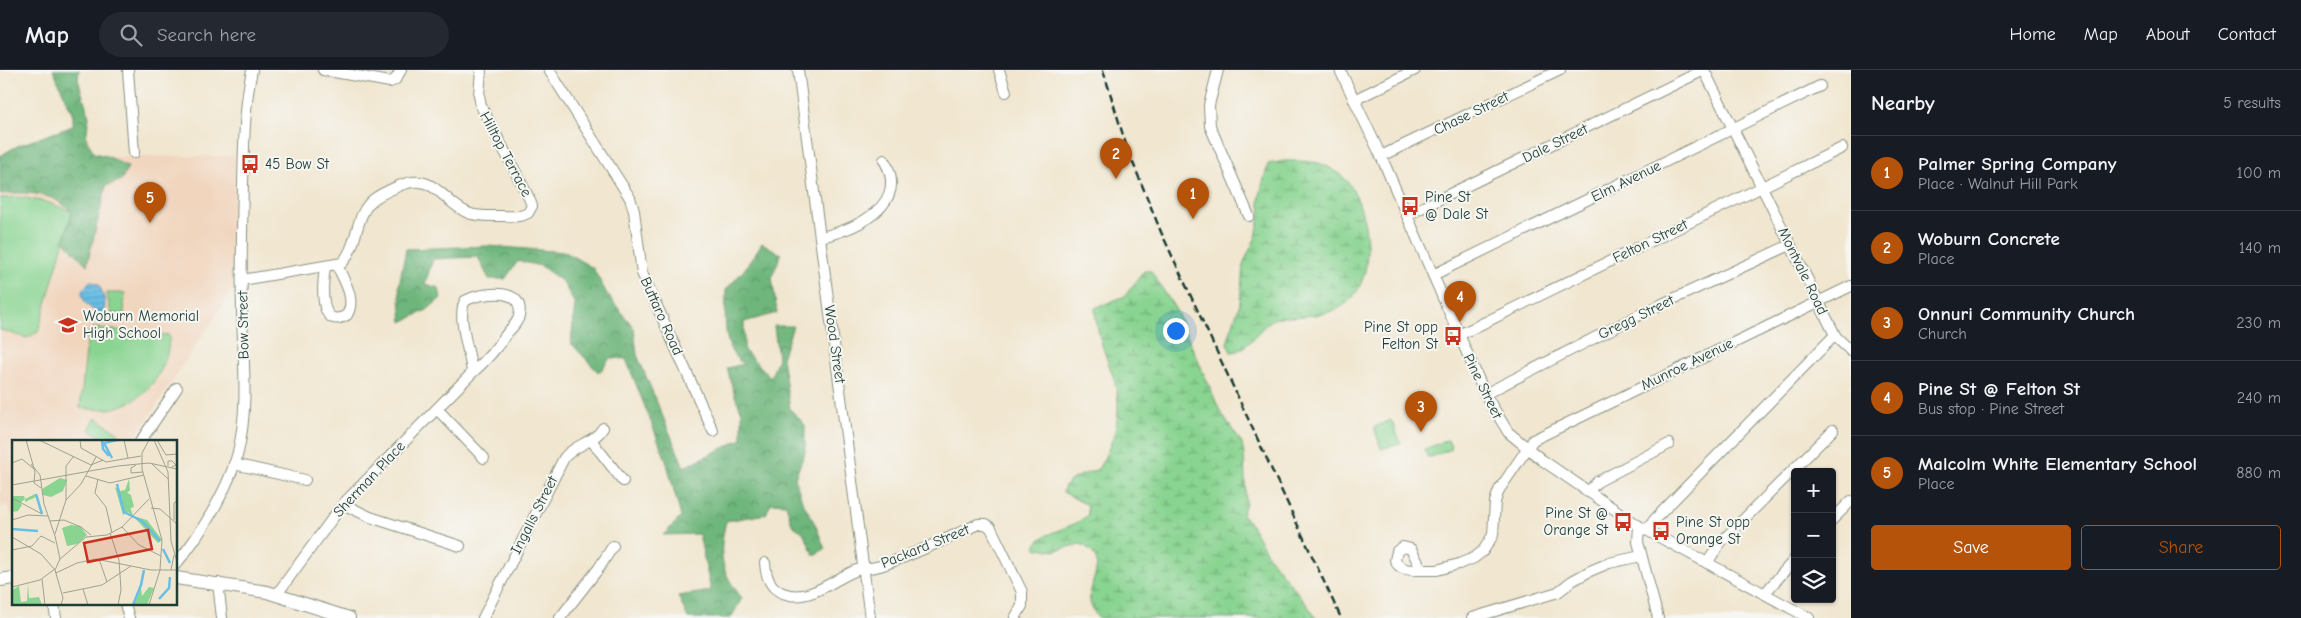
<!DOCTYPE html>
<meta charset="utf-8">
<style>
:root{--surface:#171b24;--page:#242831;--text:#f1f3f6;--muted:#9ea1a6;--line:#363941;--accent:#b45309}
body{margin:0;font-family:"Comic Neue",sans-serif;background:var(--page);color:var(--text)}
.controls{position:absolute;right:15px;bottom:15px;display:grid;overflow:hidden;border-radius:5px;box-shadow:0 1px 4px #0004}
.controls button{width:45px;height:45px;display:grid;place-items:center;padding:0;border:0;border-bottom:1px solid var(--line);background:var(--surface);color:var(--text);font:25px sans-serif}
.you{position:absolute;left:1175px;top:260px;width:18px;height:18px;margin:-12px;border:4px solid #fff;border-radius:50%;background:#1a73e8;box-shadow:0 0 0 8px #1a73e833}
.badge{display:grid;place-items:center;width:32px;height:32px;border-radius:50%;background:var(--accent);color:#fff;font-size:16px;font-weight:700}
.pin{position:absolute;translate:-50% -41px;filter:drop-shadow(0 1px 2px #0008)}
.pin::after{content:'';position:absolute;top:26px;width:18px;height:15px;background:inherit;clip-path:polygon(0 0,100% 0,50% 100%)}
.list{margin:0;padding:0;list-style:none}
h2{display:flex;justify-content:space-between;align-items:center;height:65px;margin:0;padding:0 20px;font-size:21px}
h2 small{font-size:16px;font-weight:400;color:var(--muted)}
.list li{display:grid;grid-template-columns:32px 1fr auto;gap:15px;align-items:center;box-sizing:border-box;height:75px;padding:0 20px;border-top:1px solid var(--line)}
.list b{display:block;font-size:19px;white-space:nowrap}
.list p{margin:0;font-size:16px;white-space:nowrap;color:var(--muted)}
.list em{font-size:16px;font-style:normal;color:var(--muted)}
.actions{display:flex;gap:10px;padding:15px 20px}
.actions a{flex:1;padding:11px 0;border:1px solid var(--accent);border-radius:5px;text-align:center;font-size:18px;color:var(--accent)}
.actions .main{background:var(--accent);color:#fff}
.icon{flex:none;width:28px;height:28px;fill:none;stroke:currentColor;stroke-width:2;stroke-linecap:round;stroke-linejoin:round}
.map{position:relative;flex:none;width:1851px;height:548px;overflow:hidden}
header{display:flex;align-items:center;gap:30px;box-sizing:border-box;height:70px;padding:0 25px;background:var(--surface);border-bottom:1px solid var(--line)}
header strong{font-size:24px}
nav{display:flex;gap:28px;margin-inline-start:auto;font-size:18px}
.search{width:350px;height:45px;background:var(--page);display:flex;align-items:center;gap:12px;box-sizing:border-box;padding:0 18px;border-radius:28px;color:var(--muted);font-size:19px}
main{display:flex}
aside{flex:1;background:var(--surface)}
.map>svg:first-child{display:block}
</style>
<header>
<strong>Map</strong>
<div class="search"><svg class="icon" aria-label="search" viewBox="0 0 24 24"><circle cx="10" cy="10" r="6"/><path d="M15 15l6 6"/></svg>Search here</div>
<nav><a>Home</a><a>Map</a><a>About</a><a>Contact</a></nav>
</header>
<main>
<div class="map">
<svg width="1851" height="548" viewBox="0 0 1851 548">
<defs>
<pattern id="forest-crowns" width="20" height="18" patternUnits="userSpaceOnUse" patternTransform="scale(1.25)"><rect width="20" height="18" fill="#6eb67b"/><path d="M2 6a3 3 0 1 1 6 0M12 15a3 3 0 1 1 6 0" fill="none" stroke="#5a9566"/></pattern>
<pattern id="wetland-marsh" width="20" height="14" patternUnits="userSpaceOnUse" patternTransform="scale(1.25)"><rect width="20" height="14" fill="#89d491"/><path d="M1 5h8M5 5V1M11 12h8M15 12V8" fill="none" stroke="#6fad77"/></pattern>
<pattern id="park-tufts" width="24" height="20" patternUnits="userSpaceOnUse" patternTransform="scale(1.25)"><rect width="24" height="20" fill="#89d491"/><path d="M3 7l-1-3M5 7V3M7 7l1-3M15 17l-1-3M17 17v-4M19 17l1-3" fill="none" stroke="#6fad77"/></pattern>
<pattern id="water-rules" width="6" height="5" patternUnits="userSpaceOnUse" patternTransform="scale(1.25)"><rect width="6" height="5" fill="#69bee6"/><path d="M0 2.5h6" fill="none" stroke="#569cbb"/></pattern>
</defs>
<rect width="100%" height="100%" fill="#f6f6f2"/>
<filter id="ink" filterUnits="userSpaceOnUse"><feTurbulence type="fractalNoise" baseFrequency=".02" numOctaves="2"/><feDisplacementMap in="SourceGraphic" scale="10" xChannelSelector="R" yChannelSelector="G"/><feConvolveMatrix kernelMatrix="1 2 1 2 8 2 1 2 1" color-interpolation-filters="sRGB"/></filter>
<filter id="wash" filterUnits="userSpaceOnUse"><feTurbulence type="fractalNoise" baseFrequency=".0096" numOctaves="4" result="noise"/><feDisplacementMap in="SourceGraphic" scale="20" xChannelSelector="R" yChannelSelector="G"/><feGaussianBlur stdDeviation="1.12" result="paint"/><feColorMatrix in="noise" values="0 0 0 0 0 0 0 0 0 0 0 0 0 0 0 0 0 1.4 0 .05"/><feComposite in="paint" operator="in"/></filter>
<g filter="url(#wash)">
<rect width="100%" height="100%" fill="#f1e6cf"/>
<path fill="#f1d5bd" d="M 88,63 L 91,87 L 235,86 L 232,221 L 132,372 L 14,372 L 14,450 L 7,435 L 0,438 L 0,84 L 1,85 L 45,68 Z"/>
<g fill="#89d491" stroke="#548862">
<path d="M 20,127 L 47,132 L 72,142 L 38,262 L 27,268 L 0,260 L 0,128 Z"/>
<path d="M 94,258 L 169,265 C 170,301 144,334 108,339 C 99,340 89,339 80,338 L 88,262 Z"/>
<path d="M 96,348 L 119,363 L 113,372 L 108,372 L 89,359 Z"/>
<path d="M 1391,350 L 1401,373 L 1381,379 L 1374,357 Z"/>
</g>
<g fill="url(#forest-crowns)" stroke="#467a58">
<path d="M 53,0 L 79,0 L 78,9 L 89,47 L 86,68 L 94,83 L 107,86 L 128,97 L 122,110 L 106,116 L 87,195 L 64,171 L 72,143 C 54,121 26,122 0,124 L 0,86 L 17,76 L 73,56 L 73,45 Z"/>
<path d="M 762,173 L 781,184 L 772,207 L 777,243 L 744,252 L 744,280 L 771,307 L 778,288 L 774,256 L 793,256 L 782,288 L 790,339 L 805,355 L 805,382 L 795,408 L 802,431 L 815,454 L 825,479 L 814,485 L 803,462 L 792,455 L 786,434 L 771,433 L 766,444 L 726,451 C 718,485 720,501 742,528 L 731,548 L 688,548 L 678,526 L 711,521 L 699,464 L 663,465 L 681,447 L 666,390 L 626,289 L 610,288 L 599,303 L 571,273 L 575,234 L 562,211 L 541,196 L 518,191 L 505,209 L 489,209 L 478,187 L 433,189 L 425,214 L 439,218 L 441,228 L 427,240 L 402,252 L 399,215 L 406,179 L 488,176 L 565,182 L 593,198 L 607,224 L 634,258 L 637,285 L 684,397 L 742,369 L 742,342 L 735,326 L 727,298 L 744,294 C 720,281 726,243 726,220 L 744,200 Z"/>
</g>
<g fill="url(#wetland-marsh)" stroke="#548862">
<path d="M 1285,91 C 1299,91 1318,90 1330,98 C 1336,102 1346,108 1350,115 C 1369,144 1377,207 1348,232 C 1331,246 1311,245 1290,247 C 1284,247 1277,247 1272,250 C 1258,258 1248,282 1231,282 L 1227,273 L 1240,233 L 1243,194 L 1256,167 L 1261,142 L 1259,131 L 1262,116 L 1268,94 Z"/>
<path d="M 1144,201 L 1151,201 L 1176,240 L 1220,341 L 1242,374 L 1244,385 L 1246,434 L 1242,444 C 1255,457 1260,474 1271,489 C 1285,509 1303,527 1316,548 L 1098,548 C 1095,542 1090,537 1090,530 C 1089,509 1111,487 1080,474 L 1054,481 L 1039,478 L 1038,480 L 1035,477 C 1041,460 1075,460 1088,444 L 1087,435 L 1063,422 C 1064,408 1087,404 1098,399 C 1116,370 1124,338 1113,306 C 1105,283 1096,263 1095,238 L 1125,226 Z"/>
</g>
<g fill="url(#park-tufts)" stroke="#548862">
<path d="M 107,223 L 125,223 L 124,244 L 111,244 Z"/>
<path d="M 1448,370 L 1452,379 L 1428,388 L 1424,379 Z"/>
</g>
<path fill="url(#water-rules)" stroke="#447e8d" d="M 90,211 L 98,214 C 103,223 109,236 101,244 C 91,240 82,232 82,221 Z"/>
</g>
<g filter="url(#ink)">
<g fill="none" stroke-linecap="round" stroke-linejoin="round">
<g stroke="#889282" stroke-width="12">
<g id="minor">
<path d="M 128,0 L 134,83"/>
<path d="M 323,0 L 390,12 L 395,10 L 401,0"/>
<path d="M 549,0 L 630,128 L 634,141 L 642,203 L 713,361"/>
<path d="M 798,0 L 870,548"/>
<path d="M 999,0 L 1006,22"/>
<path d="M 1218,0 L 1209,35 L 1210,56 L 1249,146"/>
<path d="M 1340,0 L 1381,86 L 1485,324 L 1508,362 L 1542,390 L 1639,456 L 1809,548"/>
<path d="M 1354,30 L 1415,0"/>
<path d="M 1381,86 L 1560,0"/>
<path d="M 1407,145 L 1704,0"/>
<path d="M 821,167 C 856,159 911,134 884,90"/>
<path d="M 325,197 C 323,211 317,262 347,245 C 357,229 343,209 337,195"/>
<path d="M 1433,205 L 1820,16"/>
<path d="M 242,210 L 342,193 C 359,175 354,144 374,129 C 382,123 392,119 401,115 C 435,102 442,132 468,143 C 478,147 491,146 502,146 C 510,146 520,148 528,143 L 532,136 L 529,128 L 481,36 L 479,25 L 481,0"/>
<path d="M 1459,265 L 1842,78"/>
<path d="M 1835,266 L 1851,281"/>
<path d="M 1485,324 L 1645,242 L 1790,175"/>
<path d="M 437,339 L 484,388"/>
<path d="M 591,370 L 623,411"/>
<path d="M 140,372 L 177,318"/>
<path d="M 234,394 L 305,410"/>
<path d="M 1588,422 L 1597,412 L 1669,374"/>
<path d="M 343,434 L 370,447 L 460,476"/>
<path d="M 1832,450 L 1851,431"/>
<path d="M 1639,456 L 1638,472 L 1658,548"/>
<path d="M 1647,460 L 1655,449 L 1835,265 L 1704,0"/>
<path d="M 765,493 C 766,510 772,522 790,525 C 814,529 837,507 857,500 C 865,498 873,498 880,496 C 914,485 946,469 978,454 L 986,454 L 991,458 L 1022,522 L 1022,536 L 1015,548"/>
<path d="M 1707,493 L 1721,472 L 1833,360"/>
<path d="M 176,494 C 200,466 229,418 238,382 C 249,336 243,289 242,242 C 241,199 242,156 243,113 C 244,75 244,38 252,0"/>
<path d="M 1422,500 C 1411,500 1399,501 1395,490 L 1397,481 L 1403,477 L 1411,479 L 1422,500 L 1437,500 L 1459,494 L 1474,488 L 1483,481 L 1493,465 L 1495,432 L 1499,420 L 1533,370 L 1851,216"/>
<path d="M 218,513 L 222,548"/>
<path d="M 1765,523 L 1795,489"/>
<path d="M 277,524 L 343,434 L 472,303 C 471,285 456,247 465,231 C 480,222 526,216 519,246 C 518,252 512,258 508,262 C 497,278 487,290 472,303"/>
<path d="M 54,534 L 56,548"/>
<path d="M 125,534 L 129,548"/>
<path d="M 483,548 L 564,388 C 575,374 594,373 603,358"/>
<path d="M 560,548 L 599,498 L 613,476"/>
<path d="M 1472,548 L 1558,522 L 1572,511 L 1590,501 L 1609,493 L 1641,486"/>
</g>
</g>
<g stroke="#889282" stroke-width="14">
<g id="major">
<path d="M 176,508 L 267,522 L 349,548"/>
<path d="M 0,510 L 14,508"/>
</g>
</g>
<use href="#minor" stroke="#fff" stroke-width="10"/>
<use href="#major" stroke="#fff" stroke-width="12"/>
<path stroke="#1f3d34" stroke-width="2.5" stroke-dasharray="8 4" stroke-linecap="butt" d="M 1103,0 L 1127,78 L 1161,162 L 1341,548"/>
</g>
</g>
<defs>
<g id="bus-bare" transform="scale(1.5)"><path d="M-5-6H5V4H4V6H2V4H-2V6H-4V4H-5ZM-3.5-4V0h7V-4ZM-3.5 1.2v1.5H-2V1.2ZM2 1.2v1.5H3.5V1.2Z" fill="#c8321e" stroke="#f6f6f2" stroke-width="2.5" paint-order="stroke"/></g>
<g id="school-bare" transform="scale(1.5)"><path d="M0-5L7-2L0 1L-7-2ZM-4 1L0 2.5L4 1V4Q0 6-4 4Z" fill="#c8321e" stroke="#f6f6f2" stroke-width="2.5" paint-order="stroke"/></g>
</defs>
<g fill-rule="evenodd">
<use href="#bus-bare" x="250" y="94"/>
<use href="#bus-bare" x="1410" y="136"/>
<use href="#school-bare" x="68" y="255"/>
<use href="#bus-bare" x="1453" y="266"/>
<use href="#bus-bare" x="1623" y="452"/>
<use href="#bus-bare" x="1661" y="461"/>
</g>
<g text-anchor="middle" dominant-baseline="central" stroke-width="4" stroke-linejoin="round" paint-order="stroke">
<g font-size="15" fill="#1f3d34" stroke="#f6f6f2">
<text transform="translate(1471 43) rotate(-26)">Chase Street</text>
<text transform="translate(1555 73) rotate(-26)">Dale Street</text>
<text transform="translate(506 84) rotate(62)">Hilltop Terrace</text>
<text transform="translate(1626 111) rotate(-26)">Elm Avenue</text>
<text transform="translate(1650 171) rotate(-26)">Felton Street</text>
<text transform="translate(1803 201) rotate(64)">Montvale Road</text>
<text transform="translate(662 246) rotate(66)">Buttaro Road</text>
<text transform="translate(1636 247) rotate(-26)">Gregg Street</text>
<text transform="translate(243 255) rotate(-91)">Bow Street</text>
<text transform="translate(835 274) rotate(82)">Wood Street</text>
<text transform="translate(1687 294) rotate(-26)">Munroe Avenue</text>
<text transform="translate(1483 316) rotate(64)">Pine Street</text>
<text transform="translate(369 409) rotate(-47)">Sherman Place</text>
<text transform="translate(534 445) rotate(-63)">Ingalls Street</text>
<text transform="translate(925 476) rotate(-22)">Packard Street</text>
</g>
<g font-size="15" fill="#1f3d34" stroke="#f6f6f2" text-anchor="start">
<text x="265" y="94">45 Bow St</text>
<text x="1425" y="127">Pine St<tspan x="1425" dy="17">@ Dale St</tspan></text>
<text x="83" y="246">Woburn Memorial<tspan x="83" dy="17">High School</tspan></text>
<text x="1438" y="257" text-anchor="end">Pine St opp<tspan x="1438" dy="17">Felton St</tspan></text>
<text x="1608" y="443" text-anchor="end">Pine St @<tspan x="1608" dy="17">Orange St</tspan></text>
<text x="1676" y="452">Pine St opp<tspan x="1676" dy="17">Orange St</tspan></text>
</g>
</g>
<g transform="translate(12 370)">
<rect width="165" height="165" fill="#f1e6cf"/>
<path d="M 117,39 L 118,50 L 114,54 L 121,76 L 116,72 L 111,75 L 103,47 L 108,51 L 113,50 ZM 23,54 L 24,57 L 13,62 L 13,59 L 8,63 L 10,65 L 6,71 L 0,72 L 0,56 L 12,56 L 13,59 Z" fill="#89d491"/>
<path d="M 59,85 L 68,86 L 75,95 L 65,104 L 55,106 L 50,88 ZM 137,147 L 142,148 L 135,165 L 122,165 L 129,148 L 130,156 Z" fill="#89d491"/>
<path d="M 48,38 L 55,40 L 51,51 L 39,57 L 31,55 L 30,49 ZM 114,52 L 119,55 L 122,67 L 112,70 L 114,59 L 106,56 ZM 121,76 L 135,80 L 150,100 L 146,103 ZM 16,144 L 17,158 L 27,157 L 30,165 L 0,165 L 0,150 L 7,146 L 9,162 L 15,161 Z" fill="#89d491"/>
<path fill="none" stroke="#69bee6" stroke-width="2.5" d="M 90,0 L 91,9 L 97,16M 100,18 L 92,3 L 105,0M 105,44 L 112,72 L 130,81 L 148,101M 24,54 L 30,74M 0,89 L 26,91M 151,109 L 158,123M 129,145 L 132,130M 147,159 L 157,148 L 158,137M 121,165 L 129,145"/>
<path fill="none" stroke="#9da291" stroke-width="1" d="M 14,0 L 23,32 L 22,43 L 29,48M 27,0 L 79,25 L 91,20M 68,0 L 69,8 L 94,22 L 129,16M 112,0 L 116,18M 137,0 L 130,13 L 130,29 L 150,100 L 148,130 L 137,165M 142,0 L 156,32 L 159,101 L 165,122M 145,0 L 154,15 L 165,14M 0,23 L 10,19 L 22,29M 19,24 L 28,35 L 32,64 L 43,96 L 48,119 L 43,130 L 51,158 L 49,165M 140,24 L 156,39M 124,25 L 119,28 L 119,33 L 131,32M 156,26 L 156,21 L 160,21 L 164,25 L 160,27M 74,36 L 98,43 L 132,35M 86,39 L 83,53 L 94,67 L 100,93M 0,45 L 106,26 L 137,23 L 165,29M 0,58 L 30,74M 54,60 L 54,26 L 62,16M 139,68 L 148,69 L 165,84M 0,80 L 16,75 L 36,76M 162,80 L 162,63 L 165,61M 38,81 L 52,80 L 69,87 L 79,95M 110,87 L 127,105 L 149,116M 98,93 L 107,120 L 109,150 L 106,165M 43,94 L 54,60 L 69,44 L 84,17M 0,97 L 29,114 L 43,130M 0,110 L 20,106 L 29,96 L 43,103M 48,119 L 74,97 L 95,95 L 110,87 L 137,59M 87,119 L 95,142M 159,130 L 162,115M 44,133 L 65,123 L 84,119 L 139,130 L 165,130M 30,139 L 33,165M 0,147 L 28,140 L 43,129M 71,149 L 76,165M 51,153 L 90,145 L 119,126"/>
<path fill="#c8321e" fill-opacity="0.15" stroke="#c8321e" stroke-width="2.5" d="M 136,90 L 140,109 L 76,122 L 72,103 Z"/>
<rect width="165" height="165" fill="none" stroke="#1f3d34" stroke-width="2.5"/>
</g>
</svg>
<div class="controls">
<button>+</button>
<button>−</button>
<button><svg class="icon" aria-label="layers" viewBox="0 0 24 24"><path d="M12 4l9 5-9 5-9-5zM3 14l9 5 9-5"/></svg></button>
</div>
<div class="you"></div>
<div class="pin badge" style="left:1193px;top:149px">1</div>
<div class="pin badge" style="left:1116px;top:109px">2</div>
<div class="pin badge" style="left:1421px;top:362px">3</div>
<div class="pin badge" style="left:1460px;top:252px">4</div>
<div class="pin badge" style="left:150px;top:153px">5</div>
</div>
<aside>
<h2>Nearby<small>5 results</small></h2>
<ul class="list">
<li><span class="badge">1</span><div><b>Palmer Spring Company</b><p>Place · Walnut Hill Park</p></div><em>100 m</em></li>
<li><span class="badge">2</span><div><b>Woburn Concrete</b><p>Place</p></div><em>140 m</em></li>
<li><span class="badge">3</span><div><b>Onnuri Community Church</b><p>Church</p></div><em>230 m</em></li>
<li><span class="badge">4</span><div><b>Pine St @ Felton St</b><p>Bus stop · Pine Street</p></div><em>240 m</em></li>
<li><span class="badge">5</span><div><b>Malcolm White Elementary School</b><p>Place</p></div><em>880 m</em></li>
</ul>
<div class="actions"><a class="main">Save</a><a>Share</a></div>
</aside>
</main>
